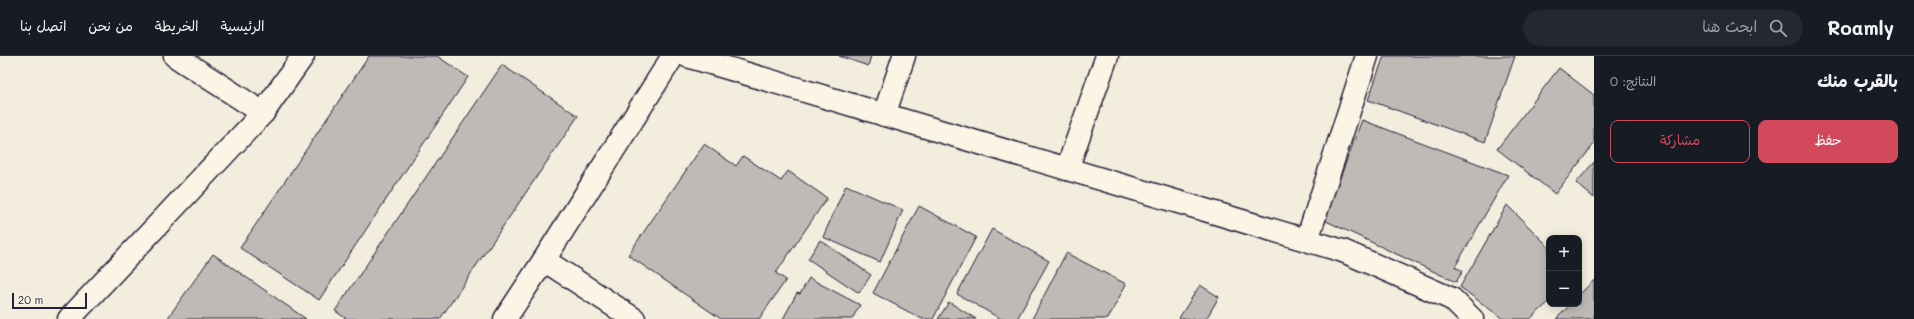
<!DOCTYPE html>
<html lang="ar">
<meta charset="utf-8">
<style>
:root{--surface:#171b24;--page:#242831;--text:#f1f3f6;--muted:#9ea1a6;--line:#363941;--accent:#d1495b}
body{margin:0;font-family:Mali,"Playpen Sans Arabic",sans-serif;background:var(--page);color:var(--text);direction:rtl}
.controls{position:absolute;right:12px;bottom:12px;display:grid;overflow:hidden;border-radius:8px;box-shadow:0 2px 10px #0003}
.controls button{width:36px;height:36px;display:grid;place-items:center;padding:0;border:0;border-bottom:1px solid var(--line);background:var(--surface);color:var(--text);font:20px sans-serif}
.scale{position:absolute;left:12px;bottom:10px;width:75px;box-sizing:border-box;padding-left:4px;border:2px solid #22223b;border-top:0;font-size:11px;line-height:14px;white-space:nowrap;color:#22223b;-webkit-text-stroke:3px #fcf5e5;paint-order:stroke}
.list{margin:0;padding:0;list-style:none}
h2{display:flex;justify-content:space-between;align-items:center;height:52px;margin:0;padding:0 16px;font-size:17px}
h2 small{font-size:13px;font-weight:400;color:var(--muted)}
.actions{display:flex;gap:8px;padding:12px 16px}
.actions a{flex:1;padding:9px 0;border:1px solid var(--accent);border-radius:8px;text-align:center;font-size:14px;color:var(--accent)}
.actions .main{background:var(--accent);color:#fff}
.icon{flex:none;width:22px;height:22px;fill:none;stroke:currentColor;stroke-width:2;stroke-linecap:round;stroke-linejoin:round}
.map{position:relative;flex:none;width:1594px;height:263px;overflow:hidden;direction:ltr}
header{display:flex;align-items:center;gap:24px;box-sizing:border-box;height:56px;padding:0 20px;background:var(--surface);border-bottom:1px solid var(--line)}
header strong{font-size:19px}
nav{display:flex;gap:22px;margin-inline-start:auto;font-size:14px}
.search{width:280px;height:36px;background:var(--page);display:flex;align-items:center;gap:10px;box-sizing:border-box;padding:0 14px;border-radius:22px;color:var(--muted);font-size:15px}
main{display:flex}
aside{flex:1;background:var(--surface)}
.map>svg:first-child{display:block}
</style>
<header>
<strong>Roamly</strong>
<div class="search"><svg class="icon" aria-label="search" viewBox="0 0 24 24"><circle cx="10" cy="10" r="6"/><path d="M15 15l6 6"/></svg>ابحث هنا</div>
<nav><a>الرئيسية</a><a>الخريطة</a><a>من نحن</a><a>اتصل بنا</a></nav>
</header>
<main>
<aside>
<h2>بالقرب منك<small>النتائج: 0</small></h2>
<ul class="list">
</ul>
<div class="actions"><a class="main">حفظ</a><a>مشاركة</a></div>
</aside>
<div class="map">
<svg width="1594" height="263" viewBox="0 0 1594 263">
<rect width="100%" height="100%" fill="#f3edde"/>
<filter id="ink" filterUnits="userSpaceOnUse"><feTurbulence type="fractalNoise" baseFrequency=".025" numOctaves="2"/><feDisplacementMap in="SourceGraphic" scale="8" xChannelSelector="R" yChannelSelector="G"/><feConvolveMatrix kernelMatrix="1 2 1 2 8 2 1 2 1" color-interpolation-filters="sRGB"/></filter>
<g filter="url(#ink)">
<g fill="#bfbab6" stroke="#22223b">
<path d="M 369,0 L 437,0 L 468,21 L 319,244 L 240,192 Z"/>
<path d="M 839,0 L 871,0 L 868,10 Z"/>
<path d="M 1384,0 L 1515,0 L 1485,86 L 1368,44 Z"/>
<path d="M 502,9 L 578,60 L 440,263 L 347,263 L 335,255 Z"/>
<path d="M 1559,12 L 1594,39 L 1594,88 L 1555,138 L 1497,93 Z"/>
<path d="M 1362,64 L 1508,119 L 1455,211 L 1463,215 L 1456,226 L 1324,164 Z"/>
<path d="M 704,88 L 736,110 L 743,100 L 781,125 L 788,115 L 827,142 L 776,217 L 786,224 L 759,263 L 721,263 L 628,199 Z"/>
<path d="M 1594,106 L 1594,142 L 1576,127 Z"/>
<path d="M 846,129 L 903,154 L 880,206 L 823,181 Z"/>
<path d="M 1507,149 L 1549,191 L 1549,246 L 1530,263 L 1503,263 L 1460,231 Z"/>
<path d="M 919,150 L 976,181 L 933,263 L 922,263 L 873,237 Z"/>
<path d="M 992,173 L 1049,205 L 1017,263 L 1001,263 L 957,238 Z"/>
<path d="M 820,184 L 871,219 L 859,237 L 808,203 Z"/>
<path d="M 1066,197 L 1126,228 L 1108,263 L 1032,263 Z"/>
<path d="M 213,198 L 306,263 L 167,263 Z"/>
<path d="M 809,222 L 860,249 L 852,263 L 783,263 L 797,237 L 800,238 Z"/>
<path d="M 1594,224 L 1594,263 L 1556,263 L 1571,248 L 1579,248 L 1579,239 Z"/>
<path d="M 1200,229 L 1219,241 L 1206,263 L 1180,263 L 1179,262 Z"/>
<path d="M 949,246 L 976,263 L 938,263 Z"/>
</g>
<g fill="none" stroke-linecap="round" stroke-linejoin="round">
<g stroke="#22223b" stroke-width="25">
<g id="minor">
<path d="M 175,0 L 263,57"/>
<path d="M 687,0 L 1343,195 L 1452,243 L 1472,263"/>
<path d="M 884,59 L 904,0"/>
<path d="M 1067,113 L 1107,0"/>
<path d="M 1307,184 L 1367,0"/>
<path d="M 544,204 L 634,263"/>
<path d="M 69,263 L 263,57 L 303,0"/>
<path d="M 505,263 L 544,204 L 673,0"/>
</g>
</g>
<use href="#minor" stroke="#fcf5e5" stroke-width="22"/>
</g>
</g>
</svg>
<div class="controls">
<button>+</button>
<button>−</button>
</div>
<div class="scale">20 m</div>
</div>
</main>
